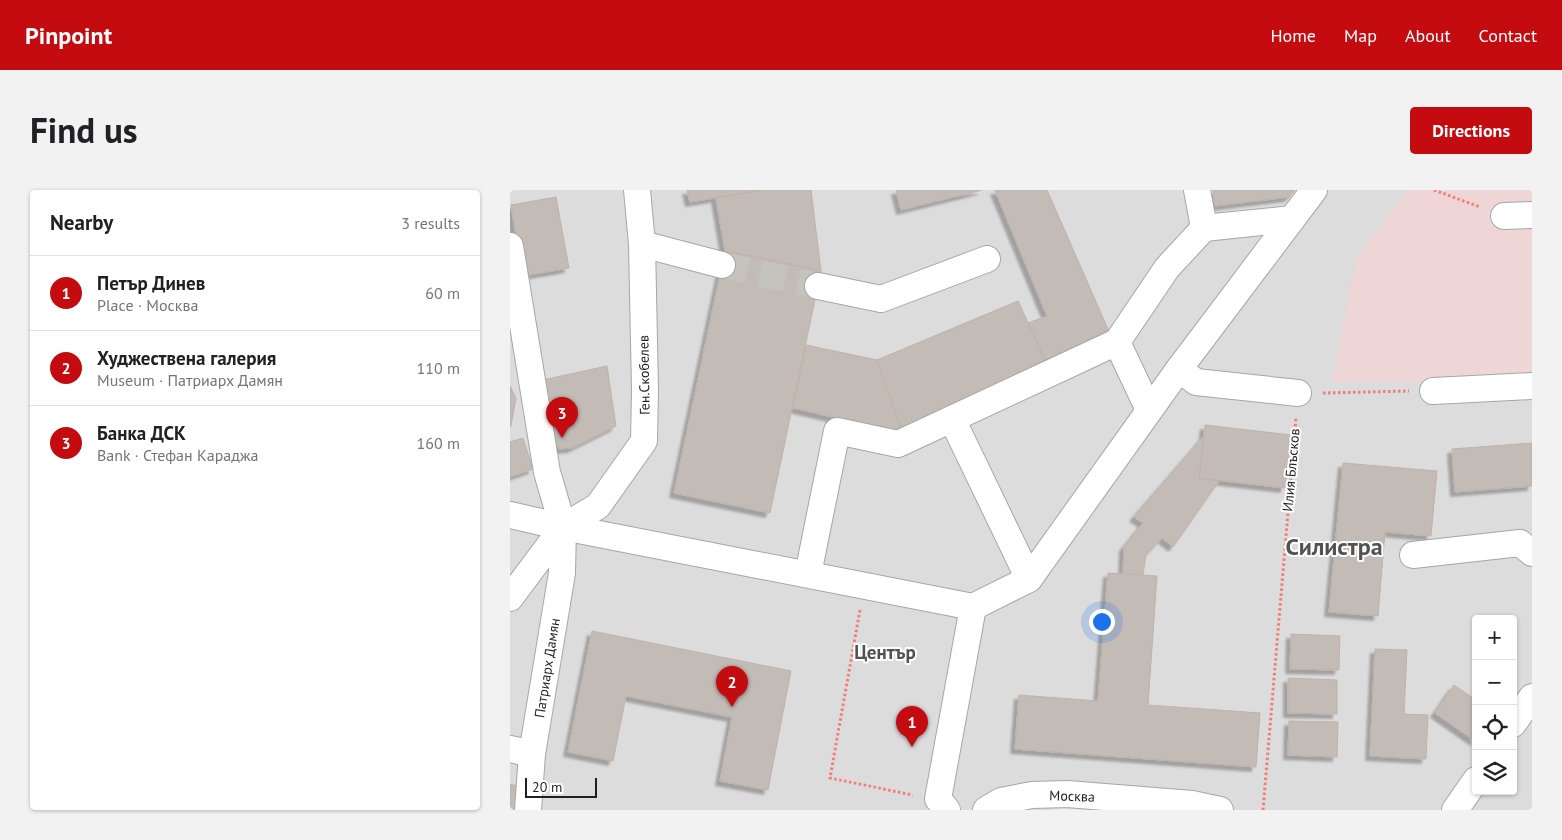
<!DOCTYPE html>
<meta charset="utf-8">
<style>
:root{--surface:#fff;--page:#f2f2f2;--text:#202124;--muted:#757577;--line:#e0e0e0;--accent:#c30b10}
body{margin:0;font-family:"PT Sans",sans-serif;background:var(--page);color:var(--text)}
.controls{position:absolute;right:15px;bottom:15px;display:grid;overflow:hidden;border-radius:5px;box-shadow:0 1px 4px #0004}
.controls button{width:45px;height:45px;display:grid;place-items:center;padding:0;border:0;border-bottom:1px solid var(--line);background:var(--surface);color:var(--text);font:25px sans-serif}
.scale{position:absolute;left:15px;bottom:12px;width:72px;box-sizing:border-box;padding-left:5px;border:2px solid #1f1f1f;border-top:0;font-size:14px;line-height:18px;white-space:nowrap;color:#1f1f1f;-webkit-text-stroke:4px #fff;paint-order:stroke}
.you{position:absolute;left:591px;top:431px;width:18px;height:18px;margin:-12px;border:4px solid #fff;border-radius:50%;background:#1a73e8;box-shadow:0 0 0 8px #1a73e833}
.badge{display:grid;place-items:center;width:32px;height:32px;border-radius:50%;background:var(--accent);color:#fff;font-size:16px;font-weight:700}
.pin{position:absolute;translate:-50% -41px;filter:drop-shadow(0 1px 2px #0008)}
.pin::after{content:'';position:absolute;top:26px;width:18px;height:15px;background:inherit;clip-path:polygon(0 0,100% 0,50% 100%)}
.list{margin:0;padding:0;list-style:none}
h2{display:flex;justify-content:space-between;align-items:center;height:65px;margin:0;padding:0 20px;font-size:21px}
h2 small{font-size:16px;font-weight:400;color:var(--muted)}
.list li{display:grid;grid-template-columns:32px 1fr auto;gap:15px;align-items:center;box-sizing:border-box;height:75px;padding:0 20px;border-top:1px solid var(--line)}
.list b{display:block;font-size:19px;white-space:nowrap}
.list p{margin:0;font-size:16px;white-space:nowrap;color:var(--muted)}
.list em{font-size:16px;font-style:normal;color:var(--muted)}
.icon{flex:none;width:28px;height:28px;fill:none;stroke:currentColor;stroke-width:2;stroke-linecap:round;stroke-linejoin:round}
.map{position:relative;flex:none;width:1022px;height:620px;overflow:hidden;border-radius:5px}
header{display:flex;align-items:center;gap:30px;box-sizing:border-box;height:70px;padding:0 25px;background:var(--accent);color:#fff}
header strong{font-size:24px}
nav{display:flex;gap:28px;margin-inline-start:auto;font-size:18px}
.intro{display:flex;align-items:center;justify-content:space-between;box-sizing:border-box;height:120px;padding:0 30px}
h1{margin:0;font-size:35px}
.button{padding:12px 22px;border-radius:5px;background:var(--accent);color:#fff;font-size:18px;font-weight:700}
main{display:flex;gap:30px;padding:0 30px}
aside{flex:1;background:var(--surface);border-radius:5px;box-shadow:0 1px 4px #0004}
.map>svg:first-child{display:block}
</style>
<header>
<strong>Pinpoint</strong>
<nav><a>Home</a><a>Map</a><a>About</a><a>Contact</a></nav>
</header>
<div class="intro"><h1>Find us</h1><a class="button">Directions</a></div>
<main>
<aside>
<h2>Nearby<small>3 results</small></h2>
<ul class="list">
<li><span class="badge">1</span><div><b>Петър Динев</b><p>Place · Москва</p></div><em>60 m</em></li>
<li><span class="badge">2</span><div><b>Худжествена галерия</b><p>Museum · Патриарх Дамян</p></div><em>110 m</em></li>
<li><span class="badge">3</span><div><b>Банка ДСК</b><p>Bank · Стефан Караджа</p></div><em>160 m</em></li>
</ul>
</aside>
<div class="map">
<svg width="1022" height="620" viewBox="0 0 1022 620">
<defs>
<filter id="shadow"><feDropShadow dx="-4.5" dy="4.5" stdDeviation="1" flood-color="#0004"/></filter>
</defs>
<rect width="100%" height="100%" fill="#efece5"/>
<path fill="#dddcdc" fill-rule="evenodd" d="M 0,0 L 1022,0 L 1022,620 L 574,620 L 554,618 L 541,620 L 0,620 ZM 966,429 L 1003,429 L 1003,601 L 966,601 Z"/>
<path fill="#efd6d6" d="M 898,0 L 1022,0 L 1022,192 L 822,192 L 846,69 Z"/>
<g fill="#c3bbb5" stroke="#c0b2a8" filter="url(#shadow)">
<path d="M 177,0 L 252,0 L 180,12 Z"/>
<path d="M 252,0 L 301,0 L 311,81 L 215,61 L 206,8 Z"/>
<path d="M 386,0 L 472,0 L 391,20 Z"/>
<path d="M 485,0 L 537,0 L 601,146 L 537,174 L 518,133 L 537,126 Z"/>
<path d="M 703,0 L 785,0 L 779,7 L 705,16 Z"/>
<path d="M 46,7 L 59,78 L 13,86 L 1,15 Z"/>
<path d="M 215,61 L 311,81 L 260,323 L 164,303 Z"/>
<path d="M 508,111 L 537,174 L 392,243 L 367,170 Z"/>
<path d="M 296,155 L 367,170 L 392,243 L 283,218 Z"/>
<path d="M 97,176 L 106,236 L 62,258 L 49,259 L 43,252 L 28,191 Z"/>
<path d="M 0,196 L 6,208 L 1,236 L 0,236 Z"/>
<path d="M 695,235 L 781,245 L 775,298 L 689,288 Z"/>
<path d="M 694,246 L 689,288 L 709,291 L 663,357 L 652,348 L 636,365 L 633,385 L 613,384 L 614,357 L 633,333 L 624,327 Z"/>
<path d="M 13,248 L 23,279 L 0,287 L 0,252 Z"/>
<path d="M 1022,253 L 1022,296 L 945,302 L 942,259 Z"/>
<path d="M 833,273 L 927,281 L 921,346 L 875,342 L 868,426 L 819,422 Z"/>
<path d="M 598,383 L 647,386 L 638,515 L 750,523 L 746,577 L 505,559 L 509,505 L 588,511 Z"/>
<path d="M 82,441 L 281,481 L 258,600 L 210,591 L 222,527 L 116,506 L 103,571 L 58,562 Z"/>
<path d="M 781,444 L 830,446 L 829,480 L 780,479 Z"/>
<path d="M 865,459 L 897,460 L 894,524 L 918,525 L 916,569 L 860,566 Z"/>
<path d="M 778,488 L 827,490 L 827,524 L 778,523 Z"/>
<path d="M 944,495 L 966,510 L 965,551 L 925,523 Z"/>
<path d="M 779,531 L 828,532 L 827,567 L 778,565 Z"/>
<path d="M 0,594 L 15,598 L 9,620 L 0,620 Z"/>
</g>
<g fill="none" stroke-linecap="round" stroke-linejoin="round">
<path stroke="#c5c3bd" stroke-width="26" stroke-dasharray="26 13" stroke-linecap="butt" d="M 212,75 L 308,96"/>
<g stroke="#a6a6a6" stroke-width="28">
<g id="minor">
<path d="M 687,0 L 694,38 L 782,29"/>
<path d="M 994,26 L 1022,25"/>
<path d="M 132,54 L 212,75"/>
<path d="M 0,56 L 37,282 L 53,337 L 52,383 L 22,564 L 18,620"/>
<path d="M 308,96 L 371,109 L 477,69"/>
<path d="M 669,179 L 686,192 L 788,203"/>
<path d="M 923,201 L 1022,196"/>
<path d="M 639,220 L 607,152 L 657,78 L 694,38"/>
<path d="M 442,229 L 519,389"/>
<path d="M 0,325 L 53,337 L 463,417 L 519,389 L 669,179 L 804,0"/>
<path d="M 903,365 L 1010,353 L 1022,363"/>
<path d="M 298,384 L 327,241 L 388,254 L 607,152"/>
<path d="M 0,408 L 53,337 L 88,316 L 134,251 L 135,200 L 132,54 L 127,0"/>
<path d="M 1003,534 L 1022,507"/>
<path d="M 0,559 L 22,564"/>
<path d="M 437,620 L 428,609 L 463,417"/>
<path d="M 476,620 L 491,611 L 522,605 L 557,604 L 682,614 L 710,620"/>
<path d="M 945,620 L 966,590"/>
</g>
</g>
<g stroke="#f27d73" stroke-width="3" stroke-dasharray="2.5 2.5" stroke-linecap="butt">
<path d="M 924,0 L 970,17"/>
<path d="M 813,203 L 899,201"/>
<path d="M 350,420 L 320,588 L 403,605"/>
<path d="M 753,620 L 786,227"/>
</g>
<use href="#minor" stroke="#fff" stroke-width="26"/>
</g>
<g text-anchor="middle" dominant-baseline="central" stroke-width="4" stroke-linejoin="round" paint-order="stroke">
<g font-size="14" fill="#1f1f1f" stroke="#fff">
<text transform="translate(134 185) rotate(-91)">Ген.Скобелев</text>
<text transform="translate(781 280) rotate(-85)">Илия Блъсков</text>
<text transform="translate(37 478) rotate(-81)">Патриарх Дамян</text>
<text transform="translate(562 606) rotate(2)">Москва</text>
</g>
<g font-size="19" font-weight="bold" fill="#525252" stroke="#fff">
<text x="375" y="462">Център</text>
</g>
<g font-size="24" font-weight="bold" fill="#525252" stroke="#fff">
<text x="824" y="356">Силистра</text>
</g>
</g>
</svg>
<div class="controls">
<button>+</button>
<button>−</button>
<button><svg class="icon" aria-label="locate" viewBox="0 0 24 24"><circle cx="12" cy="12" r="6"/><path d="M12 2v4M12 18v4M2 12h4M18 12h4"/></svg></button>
<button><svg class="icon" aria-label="layers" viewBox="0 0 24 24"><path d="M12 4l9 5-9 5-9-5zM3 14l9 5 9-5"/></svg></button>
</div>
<div class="scale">20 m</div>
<div class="you"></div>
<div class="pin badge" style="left:402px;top:557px">1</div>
<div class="pin badge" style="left:222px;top:517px">2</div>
<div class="pin badge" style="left:52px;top:248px">3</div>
</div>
</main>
